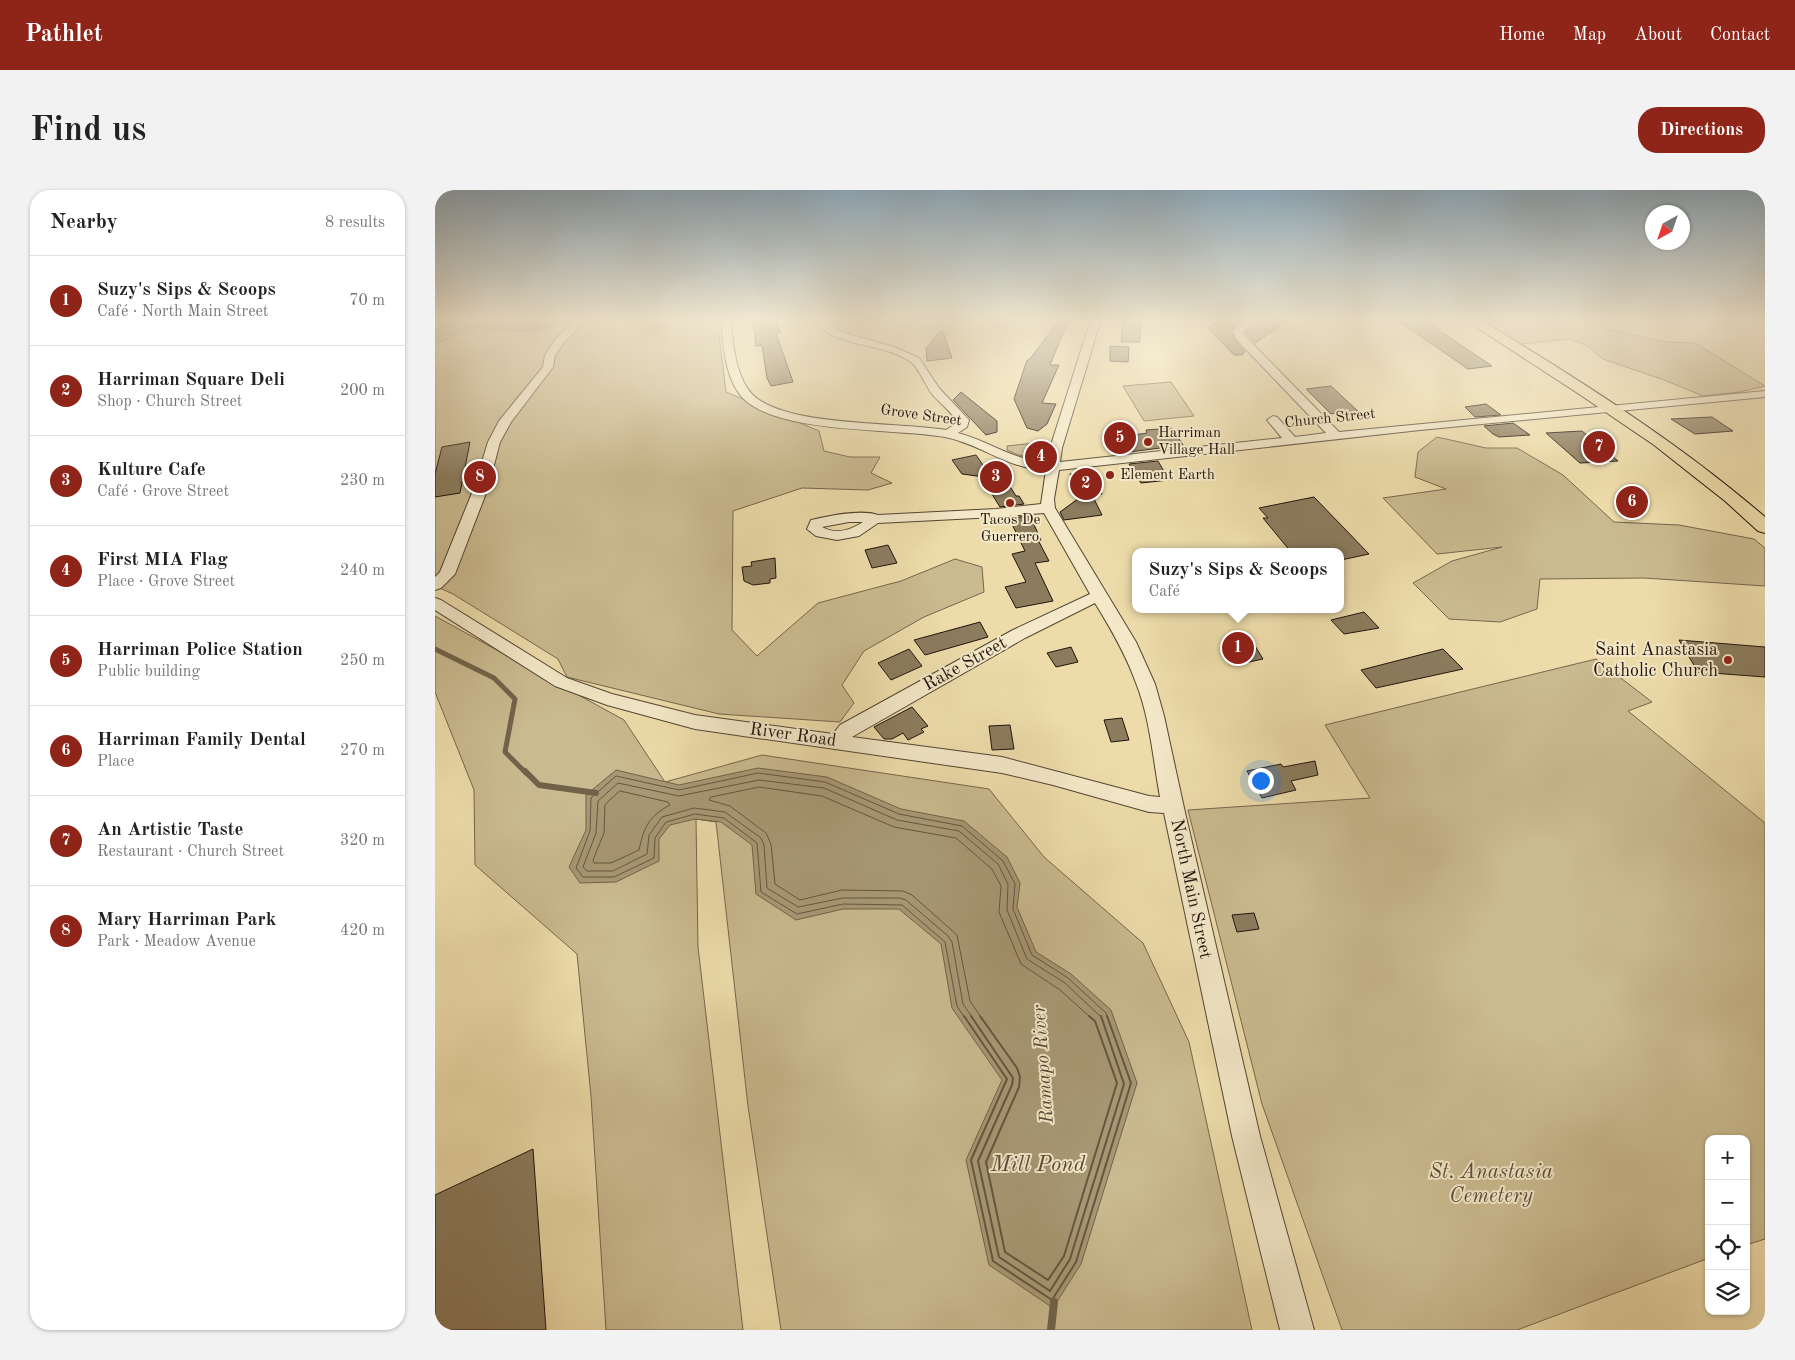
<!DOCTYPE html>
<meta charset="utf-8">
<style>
:root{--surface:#fff;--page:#f2f2f2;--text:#222;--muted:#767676;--line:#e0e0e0;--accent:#8f2418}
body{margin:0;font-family:"Old Standard TT",serif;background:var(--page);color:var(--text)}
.controls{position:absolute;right:15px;bottom:15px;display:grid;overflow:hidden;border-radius:10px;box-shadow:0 1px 4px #0004}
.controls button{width:45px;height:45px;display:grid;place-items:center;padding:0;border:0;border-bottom:1px solid var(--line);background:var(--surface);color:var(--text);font:25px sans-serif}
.compass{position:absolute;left:1210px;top:15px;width:45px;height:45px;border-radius:50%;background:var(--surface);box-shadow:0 1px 4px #0004;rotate:220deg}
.you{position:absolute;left:825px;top:590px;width:18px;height:18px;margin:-12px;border:4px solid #fff;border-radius:50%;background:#1a73e8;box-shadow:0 0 0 8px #1a73e833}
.badge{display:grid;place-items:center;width:32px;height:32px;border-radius:50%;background:var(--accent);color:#fff;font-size:16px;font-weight:700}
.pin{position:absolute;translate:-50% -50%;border:2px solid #fff;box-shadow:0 1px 5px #0006}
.popup{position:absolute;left:697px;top:358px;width:212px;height:65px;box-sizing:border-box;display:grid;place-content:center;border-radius:10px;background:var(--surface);filter:drop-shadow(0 1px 4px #0005);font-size:16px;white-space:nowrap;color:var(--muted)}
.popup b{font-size:19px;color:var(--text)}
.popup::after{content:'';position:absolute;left:50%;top:100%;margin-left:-10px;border:10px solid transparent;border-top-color:var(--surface)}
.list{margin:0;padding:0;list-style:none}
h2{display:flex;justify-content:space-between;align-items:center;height:65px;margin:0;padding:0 20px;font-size:21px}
h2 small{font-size:16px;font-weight:400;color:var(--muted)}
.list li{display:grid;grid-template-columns:32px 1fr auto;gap:15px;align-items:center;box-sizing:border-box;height:90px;padding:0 20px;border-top:1px solid var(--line)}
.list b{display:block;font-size:19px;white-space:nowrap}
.list p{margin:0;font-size:16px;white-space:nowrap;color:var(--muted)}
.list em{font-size:16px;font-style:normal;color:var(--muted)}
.icon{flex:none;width:28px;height:28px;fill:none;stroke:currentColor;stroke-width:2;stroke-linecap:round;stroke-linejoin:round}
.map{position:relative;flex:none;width:1330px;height:1140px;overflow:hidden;border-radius:20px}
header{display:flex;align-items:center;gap:30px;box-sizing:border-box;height:70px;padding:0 25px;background:var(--accent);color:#fff}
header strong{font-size:24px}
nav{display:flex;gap:28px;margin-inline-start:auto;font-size:18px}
.intro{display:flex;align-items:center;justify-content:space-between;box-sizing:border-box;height:120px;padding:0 30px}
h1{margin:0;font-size:35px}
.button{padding:12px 22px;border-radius:20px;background:var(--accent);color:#fff;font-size:18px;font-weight:700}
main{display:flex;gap:30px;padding:0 30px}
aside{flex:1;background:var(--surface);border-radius:20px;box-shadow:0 1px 4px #0004}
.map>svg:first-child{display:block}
</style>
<header>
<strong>Pathlet</strong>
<nav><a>Home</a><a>Map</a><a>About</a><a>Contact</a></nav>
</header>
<div class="intro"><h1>Find us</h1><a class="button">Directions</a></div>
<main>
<aside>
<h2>Nearby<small>8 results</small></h2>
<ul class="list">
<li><span class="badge">1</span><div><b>Suzy's Sips &amp; Scoops</b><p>Café · North Main Street</p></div><em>70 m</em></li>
<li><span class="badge">2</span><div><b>Harriman Square Deli</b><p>Shop · Church Street</p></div><em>200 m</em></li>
<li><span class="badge">3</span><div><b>Kulture Cafe</b><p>Café · Grove Street</p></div><em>230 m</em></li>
<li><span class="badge">4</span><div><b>First MIA Flag</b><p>Place · Grove Street</p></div><em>240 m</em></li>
<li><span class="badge">5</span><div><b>Harriman Police Station</b><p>Public building</p></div><em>250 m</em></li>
<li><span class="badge">6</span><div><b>Harriman Family Dental</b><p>Place</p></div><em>270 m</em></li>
<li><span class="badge">7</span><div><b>An Artistic Taste</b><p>Restaurant · Church Street</p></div><em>320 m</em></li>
<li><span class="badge">8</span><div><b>Mary Harriman Park</b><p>Park · Meadow Avenue</p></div><em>420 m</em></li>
</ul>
</aside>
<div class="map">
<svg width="1330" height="1140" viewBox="0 0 1330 1140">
<rect width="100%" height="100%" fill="#eddcaa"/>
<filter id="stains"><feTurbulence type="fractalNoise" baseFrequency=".004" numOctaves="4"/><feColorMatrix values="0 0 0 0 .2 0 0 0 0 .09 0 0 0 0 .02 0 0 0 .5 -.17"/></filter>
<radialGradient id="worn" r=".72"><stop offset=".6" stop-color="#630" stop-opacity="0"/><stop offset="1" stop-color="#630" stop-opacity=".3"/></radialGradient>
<g fill="#caba8f" stroke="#75664e">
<path d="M 0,129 L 282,129 L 291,202 L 384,241 L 389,261 L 415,267 L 445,267 L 436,283 L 457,293 L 433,300 L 367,298 L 298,321 L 297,440 L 322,466 L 383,413 L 466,391 L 520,369 L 547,377 L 549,402 L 489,427 L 429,461 L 407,495 L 419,513 L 405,532 L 284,524 L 132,487 L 123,469 L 18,404 L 0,396 Z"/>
<path d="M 1035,129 L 1150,129 L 1175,140 L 1232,152 L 1260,153 L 1330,196 L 1305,202 L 1268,206 L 1229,190 L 1168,169 L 1153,156 L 1134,149 L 1077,155 Z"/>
<path d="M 736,192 L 759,226 L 709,231 L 688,196 Z"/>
<path d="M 1002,247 L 1051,258 L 1082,258 L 1128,285 L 1179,332 L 1244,335 L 1319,349 L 1330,358 L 1330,396 L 1209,388 L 1105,389 L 1102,419 L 1065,432 L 1014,429 L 978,393 L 1017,371 L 1067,357 L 1002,364 L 948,308 L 1011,299 L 980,287 L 983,262 Z"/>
<path d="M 609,252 L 604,265 C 591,269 583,265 572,260 L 572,256 Z"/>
<path d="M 0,426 L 189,530 L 230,592 L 327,565 L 554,599 L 609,667 L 708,753 L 754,852 L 817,1140 L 346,1140 L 313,916 L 281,632 L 261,629 L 263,757 L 308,1140 L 171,1140 L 156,906 L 142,764 L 40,675 L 39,600 L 0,502 Z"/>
<path d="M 1161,469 L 1217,512 L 1193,521 L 1330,633 L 1330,1049 L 1311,1055 L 1311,949 L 1274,949 L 1274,1068 L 1082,1140 L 907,1140 L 827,914 L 753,620 L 935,608 L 890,535 Z"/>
</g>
<g fill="#a79874" stroke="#71634a">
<path d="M 0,129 L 133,129 C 96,149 74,137 37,141 C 23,143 12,149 0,155 Z"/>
<path d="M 323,578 L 392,587 L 466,619 L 529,631 L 572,667 L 585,693 L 582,717 L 601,762 L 636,784 L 676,820 L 702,893 L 646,1074 L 618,1118 L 554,1075 L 531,970 L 567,890 L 517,818 L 506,754 L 464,719 L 408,719 L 361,730 L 321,704 L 317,655 L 286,632 L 260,629 L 235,635 L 224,649 L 224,671 L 181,692 L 145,693 L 134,677 L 151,640 L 151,605 L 181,580 L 244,595 Z"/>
</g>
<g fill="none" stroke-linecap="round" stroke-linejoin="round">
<g stroke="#645640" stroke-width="1">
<path d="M 0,142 C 39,123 61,136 100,129"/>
<path d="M 0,149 C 12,143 24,137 37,136 C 66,133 93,141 122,129"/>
<path d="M 185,601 L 233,612 L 235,615 C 214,626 209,637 204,660 L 176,673 L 159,673 L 158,670 L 169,643 L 170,615 Z"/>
<path d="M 529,827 L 522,816 L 510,752 L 467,715 L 408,714 L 362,724 L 326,702 L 322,653 L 289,628 L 260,624 L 231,632 L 220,648 L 219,668 L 179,687 L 148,687 L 141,678 L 155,641 L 156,608 L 181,586 L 244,600 L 323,583 L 390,592 L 464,624 L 527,636 L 568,671 L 580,694 L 578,719 L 597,765 L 633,788 L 671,823 L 672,827"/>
<path d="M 537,827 L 528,814 L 517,752 L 513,746 L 471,710 L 465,708 L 408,708 L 363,717 L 332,698 L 329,655 L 326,648 L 290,622 L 259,618 L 227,627 L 214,645 L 212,664 L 178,681 L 152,681 L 148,677 L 161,643 L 163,611 L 183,593 L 244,606 L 324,590 L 389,598 L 462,630 L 524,641 L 563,674 L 573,694 L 572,720 L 592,769 L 630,793 L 666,827"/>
<path d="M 546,827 L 535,811 L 522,745 L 477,705 L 468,701 L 407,700 L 365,710 L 340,694 L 336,654 L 331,643 L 295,616 L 274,610 L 276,607 L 324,597 L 387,606 L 459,637 L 521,648 L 557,679 L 566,696 L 564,722 L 586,774 L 625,800 L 655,827"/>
</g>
<g stroke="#645640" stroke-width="2">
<path d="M 529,826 L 572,889 L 536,970 L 558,1071 L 617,1110 L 641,1072 L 696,893 L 672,826"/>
<path d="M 536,826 L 578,888 L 577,895 L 543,971 L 564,1067 L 615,1101 L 635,1069 L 689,894 L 666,826"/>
<path d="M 545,826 L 582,878 L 585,887 L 584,897 L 551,972 L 570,1062 L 613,1090 L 629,1066 L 682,893 L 660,831 L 654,826"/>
</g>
<path stroke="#71634a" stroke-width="5" d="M 0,459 L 59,488 L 80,509 L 70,562 L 91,583"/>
<path stroke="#71634a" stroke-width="6" d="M 90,581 L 104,595 L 161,603"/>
<path stroke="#71634a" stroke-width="8" d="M 616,1140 L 619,1112"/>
</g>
<g fill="#8b7c5e" stroke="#20130c">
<path d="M 318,129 L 341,129 L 345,143 L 341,143 L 358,192 L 336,196 L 332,188 L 327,155 L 321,156 Z"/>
<path d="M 625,129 L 634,129 L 615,175 L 624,175 L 607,213 L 621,214 L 612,234 L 603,241 L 592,238 L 579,209 L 592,170 L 594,170 Z"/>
<path d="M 788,129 L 808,129 L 796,141 L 800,150 L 810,162 L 807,165 L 799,165 L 773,138 Z"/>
<path d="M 823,129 L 855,129 L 820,153 L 810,142 Z"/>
<path d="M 961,129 L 987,129 L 1057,176 L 1033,179 Z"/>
<path d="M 688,131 L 705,132 L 705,152 L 686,152 Z"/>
<path d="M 507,139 L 517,168 L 492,171 L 491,158 Z"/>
<path d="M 675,156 L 694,157 L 693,172 L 675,171 Z"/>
<path d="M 896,196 L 927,225 L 904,227 L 900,223 L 896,224 L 871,199 Z"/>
<path d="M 526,202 L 562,231 L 562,242 L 551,245 L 518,210 Z"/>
<path d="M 1051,214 L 1066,225 L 1040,227 L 1030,217 Z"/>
<path d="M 1277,227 L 1298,241 L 1260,244 L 1236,229 Z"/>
<path d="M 1078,233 L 1095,245 L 1064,247 L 1058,244 L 1049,236 Z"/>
<path d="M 737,238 L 748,255 L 687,263 L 679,248 L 712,243 L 711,240 Z"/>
<path d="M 1147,241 L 1183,271 L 1145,273 L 1111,243 Z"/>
<path d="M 35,252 L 25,303 L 0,307 L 0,284 L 7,257 Z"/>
<path d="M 541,265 L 557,288 L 527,284 L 517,270 Z"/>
<path d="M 723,271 L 734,290 L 706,293 L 694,274 Z"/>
<path d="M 657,281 L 667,304 L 657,305 L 667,325 L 629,330 L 625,322 L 647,306 L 644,306 L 635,284 Z"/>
<path d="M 572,292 L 581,306 L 584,306 L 589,314 L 565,317 L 552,296 Z"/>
<path d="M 879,307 L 934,364 L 906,370 L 906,362 L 856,362 L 828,328 L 833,328 L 824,318 Z"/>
<path d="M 595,326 L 606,350 L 603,350 L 614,371 L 600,373 L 618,411 L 581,418 L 570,397 L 591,392 L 577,364 L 590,361 L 574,328 Z"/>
<path d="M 453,355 L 462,373 L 437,378 L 430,360 Z"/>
<path d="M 340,368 L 341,388 L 335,389 L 335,393 L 318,395 L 309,391 L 307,377 L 317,376 L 316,372 Z"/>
<path d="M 929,422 L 944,438 L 909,444 L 896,430 Z"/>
<path d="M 545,432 L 553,447 L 490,465 L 479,450 Z"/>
<path d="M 815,448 L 828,469 L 809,473 L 796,451 Z"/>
<path d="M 1244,450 L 1330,457 L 1330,487 L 1263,482 Z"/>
<path d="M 636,457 L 643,472 L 621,477 L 612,463 Z"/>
<path d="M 474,459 L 487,476 L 456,490 L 443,473 Z"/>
<path d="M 1008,459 L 1028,479 L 941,498 L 926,480 Z"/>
<path d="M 477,517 L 493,536 L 486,539 L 489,542 L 473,550 L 468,543 L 457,549 L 449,549 L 439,537 Z"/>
<path d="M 687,528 L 694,550 L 676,552 L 669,530 Z"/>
<path d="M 575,535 L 579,559 L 557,560 L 554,536 Z"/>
<path d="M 880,571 L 883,585 L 856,591 L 861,600 L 827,608 L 812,581 L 846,574 L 848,577 Z"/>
<path d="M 819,723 L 824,739 L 802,742 L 797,725 Z"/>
<path d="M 98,959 L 111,1140 L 0,1140 L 0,1005 Z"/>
</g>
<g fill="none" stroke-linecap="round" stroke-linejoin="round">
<g stroke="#534534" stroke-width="2">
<g id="minor">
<path d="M 141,129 L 151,129 L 128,154 L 120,165 L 118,177 L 76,232 L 65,252 L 53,298 L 20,384 L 6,398 L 0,400 L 0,387 L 5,382 L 39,298 L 53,252 L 64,231 L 108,177 L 110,165 L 120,150 Z"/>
<path d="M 286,129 L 296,129 C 297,150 301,189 318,205 C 351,237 464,232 511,240 L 522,233 C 518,222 504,213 497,204 C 491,196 483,177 476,172 C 446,151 401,159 375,129 L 386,129 L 407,142 L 459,157 L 484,168 L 504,198 L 534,230 L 532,237 L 523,243 C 554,251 579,271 612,272 L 615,258 L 656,129 L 666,129 L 627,258 L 625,272 L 847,248 L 832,230 L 838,226 L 842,227 L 860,247 L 891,243 L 801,149 L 798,141 L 811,129 L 821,129 L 808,142 L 810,146 L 904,242 L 1330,201 L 1330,207 L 985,240 L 624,280 L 619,309 L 620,318 L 701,452 L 720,494 L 729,526 L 749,618 L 825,946 L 879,1140 L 845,1140 L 797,946 L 729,623 L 714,622 L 618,595 L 567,583 L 260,539 L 172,515 L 120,496 L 0,420 L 0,408 L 6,410 L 132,488 L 177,504 L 260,525 L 398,544 L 405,535 L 578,440 L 655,404 L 609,323 L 561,327 L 443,333 L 424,346 L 402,350 L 381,346 L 372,339 L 376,330 C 393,326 427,319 443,325 L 561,319 L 606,314 L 611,280 C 572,279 546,254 510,247 C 459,238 350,244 311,211 C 290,193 288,154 286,129 ZM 414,332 L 428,332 C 416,340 401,345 387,337 ZM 660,413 C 676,439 691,465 701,493 C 715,528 718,569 725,607 L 714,606 L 567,567 L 417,547 L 590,448 Z"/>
<path d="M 1236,129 L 1270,129 C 1263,134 1243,134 1236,129 Z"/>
</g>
</g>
<g stroke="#20130c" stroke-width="2">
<path id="major" d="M 1029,129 L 1044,129 C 1143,189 1242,251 1330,327 L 1330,343 L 1323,341 L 1290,311 L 1219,255 L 1144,204 Z"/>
</g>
<use href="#minor" fill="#f3e8c8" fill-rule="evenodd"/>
<use href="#major" fill="#eddcaa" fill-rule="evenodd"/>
</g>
<linearGradient id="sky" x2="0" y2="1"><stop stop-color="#8ea9ba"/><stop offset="0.45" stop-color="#f7efd9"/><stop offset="1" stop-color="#f7efd9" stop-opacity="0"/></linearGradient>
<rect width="1330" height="288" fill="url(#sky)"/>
<g fill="#8f2418" stroke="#f3e8c8" stroke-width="2">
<circle cx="713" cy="252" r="5"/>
<circle cx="675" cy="285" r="5"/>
<circle cx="575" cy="313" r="5"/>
<circle cx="1293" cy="470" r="5"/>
</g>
<g text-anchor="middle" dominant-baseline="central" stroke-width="4" stroke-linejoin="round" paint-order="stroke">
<g font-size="15" fill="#20130c" stroke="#f3e8c8">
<text transform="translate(486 226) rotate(8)">Grove Street</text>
<text transform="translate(895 229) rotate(-6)">Church Street</text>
</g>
<g font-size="15" fill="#20130c" stroke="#f3e8c8" text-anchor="start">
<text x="723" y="243">Harriman<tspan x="723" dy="17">Village Hall</tspan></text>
<text x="685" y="285">Element Earth</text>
<text x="575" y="330" text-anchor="middle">Tacos De<tspan x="575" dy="17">Guerrero</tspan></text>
</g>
<g font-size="18" fill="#20130c" stroke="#f3e8c8" text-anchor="end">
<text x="1283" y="460">Saint Anastasia<tspan x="1283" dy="21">Catholic Church</tspan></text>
</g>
<g font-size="18" fill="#20130c" stroke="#f3e8c8">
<text transform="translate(530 474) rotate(-29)">Rake Street</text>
<text transform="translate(358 545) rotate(8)">River Road</text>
<text transform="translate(756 699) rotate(78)">North Main Street</text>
</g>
<g font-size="19" font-style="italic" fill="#564836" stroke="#f3e8c8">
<text transform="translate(609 874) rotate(-94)">Ramapo River</text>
</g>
<g font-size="21" font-style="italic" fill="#5c4d3a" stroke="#f3e8c8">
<text x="1056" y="982">St. Anastasia<tspan x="1056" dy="24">Cemetery</tspan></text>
</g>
<g font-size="22" font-style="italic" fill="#564836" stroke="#f3e8c8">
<text x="603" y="975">Mill Pond</text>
</g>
</g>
<rect width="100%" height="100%" filter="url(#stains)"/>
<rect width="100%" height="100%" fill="url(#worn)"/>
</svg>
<div class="controls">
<button>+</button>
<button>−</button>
<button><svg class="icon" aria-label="locate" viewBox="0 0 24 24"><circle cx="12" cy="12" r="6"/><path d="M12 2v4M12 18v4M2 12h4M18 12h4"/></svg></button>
<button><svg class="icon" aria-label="layers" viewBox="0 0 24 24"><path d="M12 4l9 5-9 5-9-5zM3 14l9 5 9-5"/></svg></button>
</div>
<svg class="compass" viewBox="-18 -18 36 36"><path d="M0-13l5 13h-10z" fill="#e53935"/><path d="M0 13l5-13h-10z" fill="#767676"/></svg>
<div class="you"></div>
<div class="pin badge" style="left:803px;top:458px">1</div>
<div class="popup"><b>Suzy's Sips &amp; Scoops</b>Café</div>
<div class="pin badge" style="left:651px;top:294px">2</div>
<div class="pin badge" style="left:561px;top:287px">3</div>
<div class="pin badge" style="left:606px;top:267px">4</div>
<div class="pin badge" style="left:685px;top:248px">5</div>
<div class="pin badge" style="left:1197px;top:312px">6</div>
<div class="pin badge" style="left:1164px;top:257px">7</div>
<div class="pin badge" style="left:45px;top:287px">8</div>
</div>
</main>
